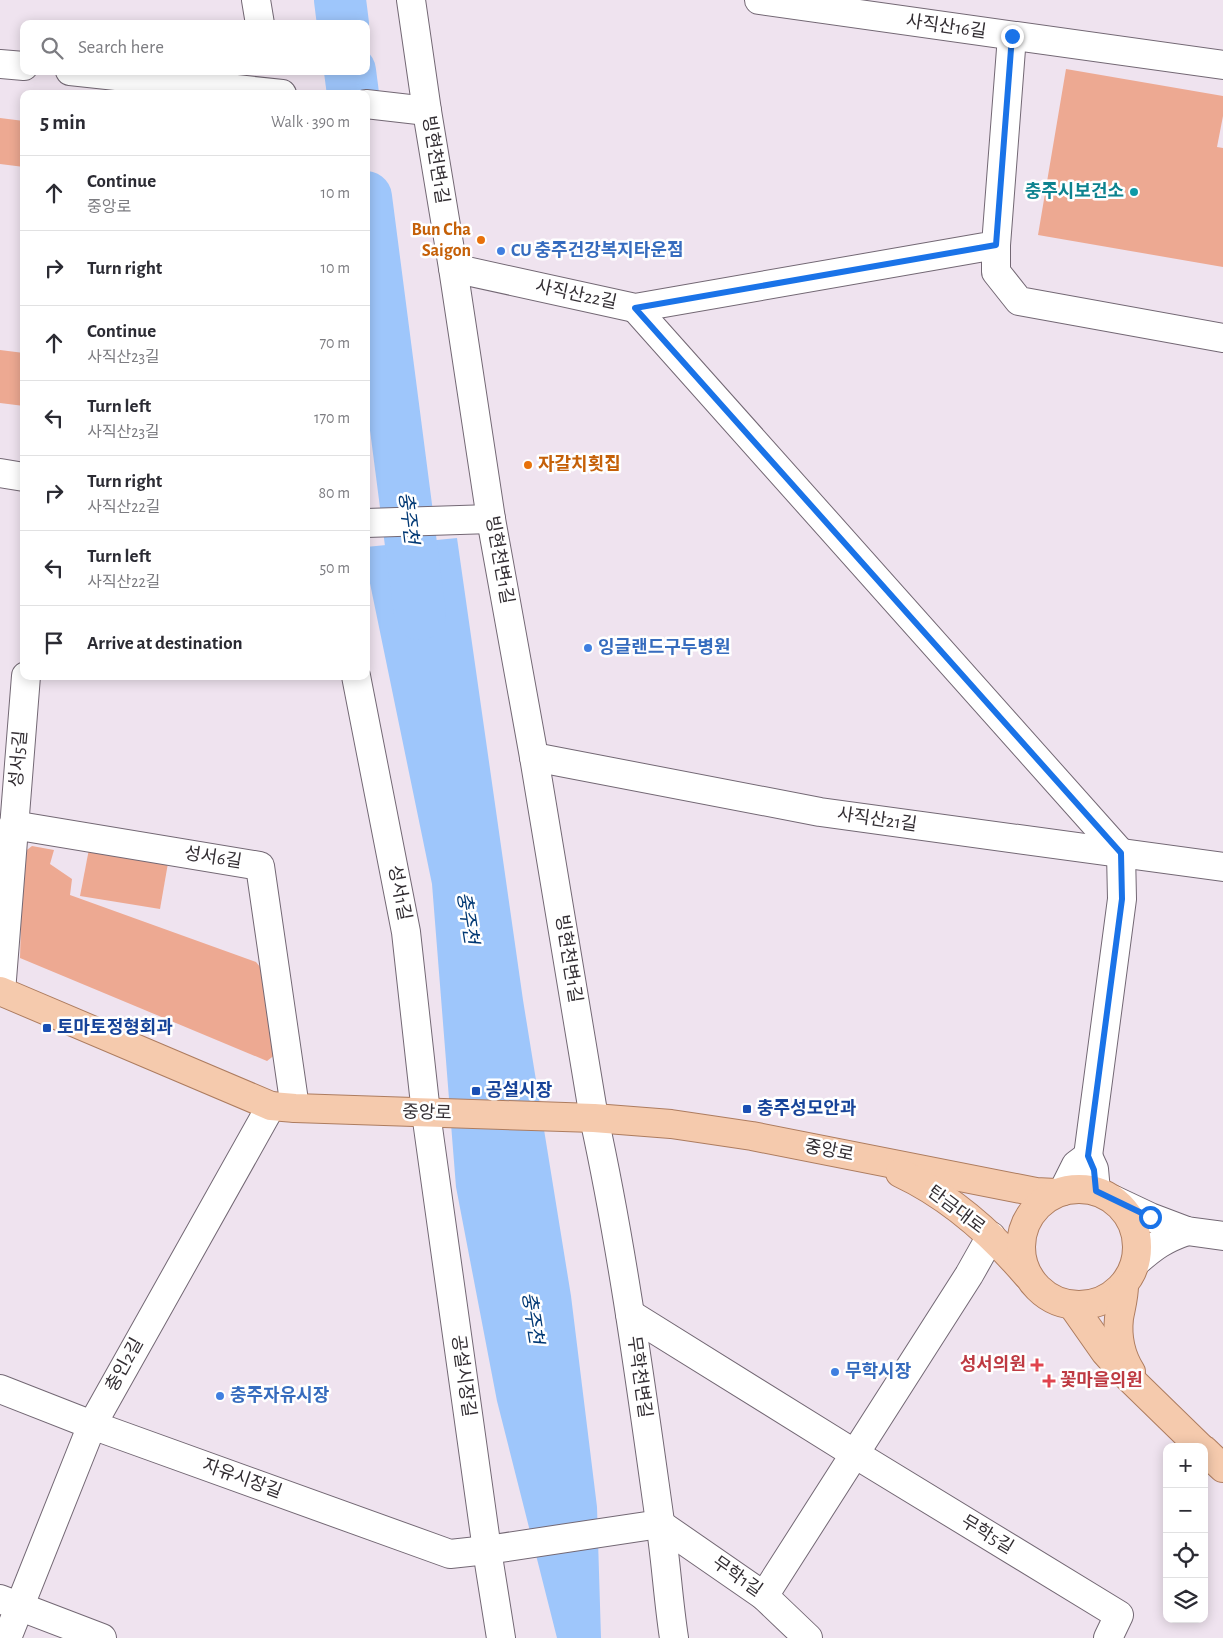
<!DOCTYPE html>
<meta charset="utf-8">
<style>
:root{--surface:#fff;--page:#f2f2f3;--text:#2b2b33;--muted:#7c7c81;--line:#e1e1e2}
body{margin:0;font-family:"Alegreya Sans","Noto Sans KR",sans-serif;background:var(--page);color:var(--text)}
.controls{position:absolute;right:15px;bottom:15px;display:grid;overflow:hidden;border-radius:10px;box-shadow:0 2px 12px #0003}
.controls button{width:45px;height:45px;display:grid;place-items:center;padding:0;border:0;border-bottom:1px solid var(--line);background:var(--surface);color:var(--text);font:25px sans-serif}
.stop{position:absolute;width:15px;height:15px;margin:-11px;border:4px solid #1a73e8;border-radius:50%;background:#fff}
.stop.end{background:#1a73e8;border-color:#fff;box-shadow:0 1px 5px #0008}
.list{margin:0;padding:0;list-style:none}
h2{display:flex;justify-content:space-between;align-items:center;height:65px;margin:0;padding:0 20px;font-size:21px}
h2 small{font-size:16px;font-weight:400;color:var(--muted)}
.list li{display:grid;grid-template-columns:32px 1fr auto;gap:15px;align-items:center;box-sizing:border-box;height:75px;padding:0 20px;border-top:1px solid var(--line)}
.list b{display:block;font-size:19px;white-space:nowrap}
.list p{margin:0;font-size:16px;white-space:nowrap;color:var(--muted)}
.list em{font-size:16px;font-style:normal;color:var(--muted)}
.icon{flex:none;width:28px;height:28px;fill:none;stroke:currentColor;stroke-width:2;stroke-linecap:round;stroke-linejoin:round}
.map{position:relative;flex:none;width:1223px;height:1638px;overflow:hidden}
.search{position:absolute;background:var(--surface);box-shadow:0 2px 12px #0003;left:20px;top:20px;width:350px;height:55px;display:flex;align-items:center;gap:12px;box-sizing:border-box;padding:0 18px;border-radius:10px;color:var(--muted);font-size:19px}
.panel{position:absolute;background:var(--surface);box-shadow:0 2px 12px #0003;left:20px;top:90px;width:350px;height:590px;border-radius:10px}
.map>svg:first-child{display:block}
</style>
<div class="map">
<svg width="1223" height="1638" viewBox="0 0 1223 1638">
<rect width="100%" height="100%" fill="#efe3ef"/>
<path fill="#9ec6fb" d="M 457,538 L 523,1000 L 571,1296 L 597,1507 L 601,1638 L 557,1638 L 497,1401 L 456,1187 L 432,884 L 366,564 L 366,547 Z"/>
<g fill="none" stroke-linecap="round" stroke-linejoin="round">
<g stroke="#9ec6fb" stroke-width="52">
<path d="M 340,0 L 343,24"/>
<path d="M 350,71 L 353,94"/>
<path d="M 366,197 L 420,614"/>
</g>
</g>
<g fill="#eda992">
<path d="M 1066,69 L 1223,96 L 1223,116 L 1217,147 L 1223,148 L 1223,267 L 1038,235 Z"/>
<path d="M 0,118 L 24,121 L 24,167 L 0,164 Z"/>
<path d="M 0,350 L 24,353 L 24,406 L 0,403 Z"/>
<path d="M 32,846 L 54,850 L 50,864 L 72,879 L 70,895 L 256,962 L 270,979 L 276,1054 L 267,1061 L 20,958 L 23,853 Z"/>
<path d="M 89,849 L 168,863 L 160,909 L 80,896 Z"/>
</g>
<g fill="none" stroke-linecap="round" stroke-linejoin="round">
<g stroke="#736874" stroke-width="30">
<g id="minor">
<path d="M 256,0 L 260,24"/>
<path d="M 411,0 L 427,111 L 453,268 L 491,519 L 534,757 L 594,1118 C 623,1251 641,1387 660,1522 C 666,1560 668,1599 674,1638"/>
<path d="M 759,0 L 1223,65"/>
<path d="M 0,64 L 24,66"/>
<path d="M 70,71 L 282,94"/>
<path d="M 366,104 L 427,111"/>
<path d="M 996,245 L 996,272 L 1019,301 L 1223,338"/>
<path d="M 453,268 L 635,308 L 996,245 L 1012,36"/>
<path d="M 635,308 L 1121,853 L 1122,899 L 1088,1156"/>
<path d="M 0,473 L 24,477"/>
<path d="M 366,523 L 491,519"/>
<path d="M 356,676 L 406,932 L 426,1113 L 487,1550 L 501,1638"/>
<path d="M 534,757 L 820,812 L 1223,867"/>
<path d="M 13,825 L 260,866 L 295,1108"/>
<path d="M 1,992 L 26,676"/>
<path d="M 1063,1191 L 1076,1165 L 1088,1156 L 1094,1169 L 1096,1191"/>
<path d="M 1114,1200 L 1150,1217 L 1187,1231 L 1223,1236"/>
<path d="M 1136,1262 C 1154,1246 1164,1239 1187,1231"/>
<path d="M 630,1314 L 855,1454 L 1119,1615 L 1108,1638"/>
<path d="M 0,1389 L 92,1425 L 450,1554 L 487,1550 L 660,1524 L 764,1596 L 808,1638"/>
<path d="M 764,1596 L 969,1275 L 991,1236"/>
<path d="M 0,1599 L 102,1638"/>
<path d="M 7,1638 L 92,1425 L 271,1106"/>
</g>
</g>
<g stroke="#ad7c5f" stroke-width="30">
<g id="major">
<path d="M 0,991 L 271,1106 L 295,1108 L 594,1118 L 671,1124 L 752,1136 L 1036,1192 L 1056,1193"/>
<path d="M 900,1173 C 949,1196 992,1234 1027,1275"/>
<circle cx="1079" cy="1247" r="58"/>
<path d="M 1124,1285 C 1124,1297 1121,1307 1119,1318 C 1117,1336 1121,1356 1131,1372"/>
<path d="M 1072,1305 L 1105,1352 L 1122,1371 L 1200,1447"/>
<path d="M 1204,1450 L 1223,1468"/>
</g>
</g>
<use href="#minor" stroke="#fff" stroke-width="28"/>
<use href="#major" stroke="#f5caad" stroke-width="28"/>
</g>
<g fill="none" stroke-linecap="round" stroke-linejoin="round">
<path stroke="#1a73e8" stroke-width="6" d="M 1012,36 L 996,245 L 635,308 L 1121,853 L 1122,899 L 1088,1156 L 1094,1170 L 1096,1191 L 1150,1217"/>
</g>
<circle fill="#0f9aa8" stroke="#fff" stroke-width="2" cx="1134" cy="192" r="5"/>
<g fill="#e8710a" stroke="#fff" stroke-width="2">
<circle cx="481" cy="240" r="5"/>
<circle cx="528" cy="465" r="5"/>
</g>
<g fill="#3f7fe0" stroke="#fff" stroke-width="2">
<circle cx="501" cy="251" r="5"/>
<circle cx="588" cy="648" r="5"/>
<circle cx="835" cy="1372" r="5"/>
<circle cx="220" cy="1396" r="5"/>
</g>
<g fill="#1a4fb4" stroke="#fff" stroke-width="2">
<rect x="42" y="1023" width="10" height="10" rx="2.5"/>
<rect x="471" y="1086" width="10" height="10" rx="2.5"/>
<rect x="742" y="1104" width="10" height="10" rx="2.5"/>
</g>
<g fill="#e0444e" stroke="#fff" stroke-width="2">
<path d="M1034.5 1357.5h5v5h5v5h-5v5h-5v-5h-5v-5h5z"/>
<path d="M1046.5 1373.5h5v5h5v5h-5v5h-5v-5h-5v-5h5z"/>
</g>
<g text-anchor="middle" dominant-baseline="central" stroke-width="5" stroke-linejoin="round" paint-order="stroke">
<g font-size="18" fill="#332e33" stroke="#fff">
<text transform="translate(946 27) rotate(8)">사직산16길</text>
<text transform="translate(435 160) rotate(81)">빙현천변1길</text>
<text transform="translate(576 295) rotate(12)">사직산22길</text>
<text transform="translate(499 560) rotate(80)">빙현천변1길</text>
<text transform="translate(19 759) rotate(-85)">성서5길</text>
<text transform="translate(877 820) rotate(8)">사직산21길</text>
<text transform="translate(213 858) rotate(9)">성서6길</text>
<text transform="translate(399 893) rotate(79)">성서1길</text>
<text transform="translate(568 959) rotate(81)">빙현천변1길</text>
<text transform="translate(427 1113) rotate(2)">중앙로</text>
<text transform="translate(829 1151) rotate(11)">중앙로</text>
<text transform="translate(956 1210) rotate(37)">탄금대로</text>
<text transform="translate(125 1365) rotate(-61)">충인2길</text>
<text transform="translate(463 1376) rotate(82)">공설시장길</text>
<text transform="translate(639 1377) rotate(82)">무학천변길</text>
<text transform="translate(242 1479) rotate(20)">자유시장길</text>
<text transform="translate(987 1535) rotate(31)">무학5길</text>
<text transform="translate(737 1577) rotate(35)">무학1길</text>
</g>
<g font-size="18" font-weight="bold" fill="#0d838f" stroke="#fff" text-anchor="end">
<text x="1124" y="192">충주시보건소</text>
</g>
<g font-size="18" font-weight="bold" fill="#c56008" stroke="#fff" text-anchor="end">
<text x="471" y="230">Bun Cha<tspan x="471" dy="21">Saigon</tspan></text>
<text x="538" y="465" text-anchor="start">자갈치횟집</text>
</g>
<g font-size="18" font-weight="bold" fill="#366cbe" stroke="#fff" text-anchor="start">
<text x="511" y="251">CU 충주건강복지타운점</text>
<text x="598" y="648">잉글랜드구두병원</text>
<text x="845" y="1372">무학시장</text>
<text x="230" y="1396">충주자유시장</text>
</g>
<g font-size="18" font-weight="bold" fill="#164399" stroke="#fff" text-anchor="start">
<text x="57" y="1028">토마토정형회과</text>
<text x="486" y="1091">공설시장</text>
<text x="757" y="1109">충주성모안과</text>
</g>
<g font-size="18" font-weight="bold" fill="#be3a42" stroke="#fff" text-anchor="end">
<text x="1026" y="1365">성서의원</text>
<text x="1060" y="1381" text-anchor="start">꽃마을의원</text>
</g>
<g font-size="19" font-style="italic" fill="#003874" stroke="#fff">
<text transform="translate(408 518) rotate(83)">충주천</text>
<text transform="translate(467 918) rotate(81)">충주천</text>
<text transform="translate(532 1318) rotate(81)">충주천</text>
</g>
</g>
</svg>
<div class="controls">
<button>+</button>
<button>−</button>
<button><svg class="icon" aria-label="locate" viewBox="0 0 24 24"><circle cx="12" cy="12" r="6"/><path d="M12 2v4M12 18v4M2 12h4M18 12h4"/></svg></button>
<button><svg class="icon" aria-label="layers" viewBox="0 0 24 24"><path d="M12 4l9 5-9 5-9-5zM3 14l9 5 9-5"/></svg></button>
</div>
<div class="stop" style="left:1150px;top:1217px"></div>
<div class="stop end" style="left:1012px;top:36px"></div>
<div class="search"><svg class="icon" aria-label="search" viewBox="0 0 24 24"><circle cx="10" cy="10" r="6"/><path d="M15 15l6 6"/></svg>Search here</div>
<section class="panel">
<h2>5 min<small>Walk · 390 m</small></h2>
<ul class="list">
<li><svg class="icon" aria-label="ahead" viewBox="0 0 24 24"><path d="M12 20V5M6 11l6-6 6 6"/></svg><div><b>Continue</b><p>중앙로</p></div><em>10 m</em></li>
<li><svg class="icon" aria-label="right" viewBox="0 0 24 24"><path d="M7 20v-9h11M14 6l5 5-5 5"/></svg><div><b>Turn right</b></div><em>10 m</em></li>
<li><svg class="icon" aria-label="ahead" viewBox="0 0 24 24"><path d="M12 20V5M6 11l6-6 6 6"/></svg><div><b>Continue</b><p>사직산23길</p></div><em>70 m</em></li>
<li><svg class="icon" aria-label="left" viewBox="0 0 24 24"><path d="M17 20v-9H6M10 6l-5 5 5 5"/></svg><div><b>Turn left</b><p>사직산23길</p></div><em>170 m</em></li>
<li><svg class="icon" aria-label="right" viewBox="0 0 24 24"><path d="M7 20v-9h11M14 6l5 5-5 5"/></svg><div><b>Turn right</b><p>사직산22길</p></div><em>80 m</em></li>
<li><svg class="icon" aria-label="left" viewBox="0 0 24 24"><path d="M17 20v-9H6M10 6l-5 5 5 5"/></svg><div><b>Turn left</b><p>사직산22길</p></div><em>50 m</em></li>
<li><svg class="icon" aria-label="arrive" viewBox="0 0 24 24"><path d="M6 21V4h12l-3 4 3 4H6"/></svg><div><b>Arrive at destination</b></div></li>
</ul>
</section>
</div>
